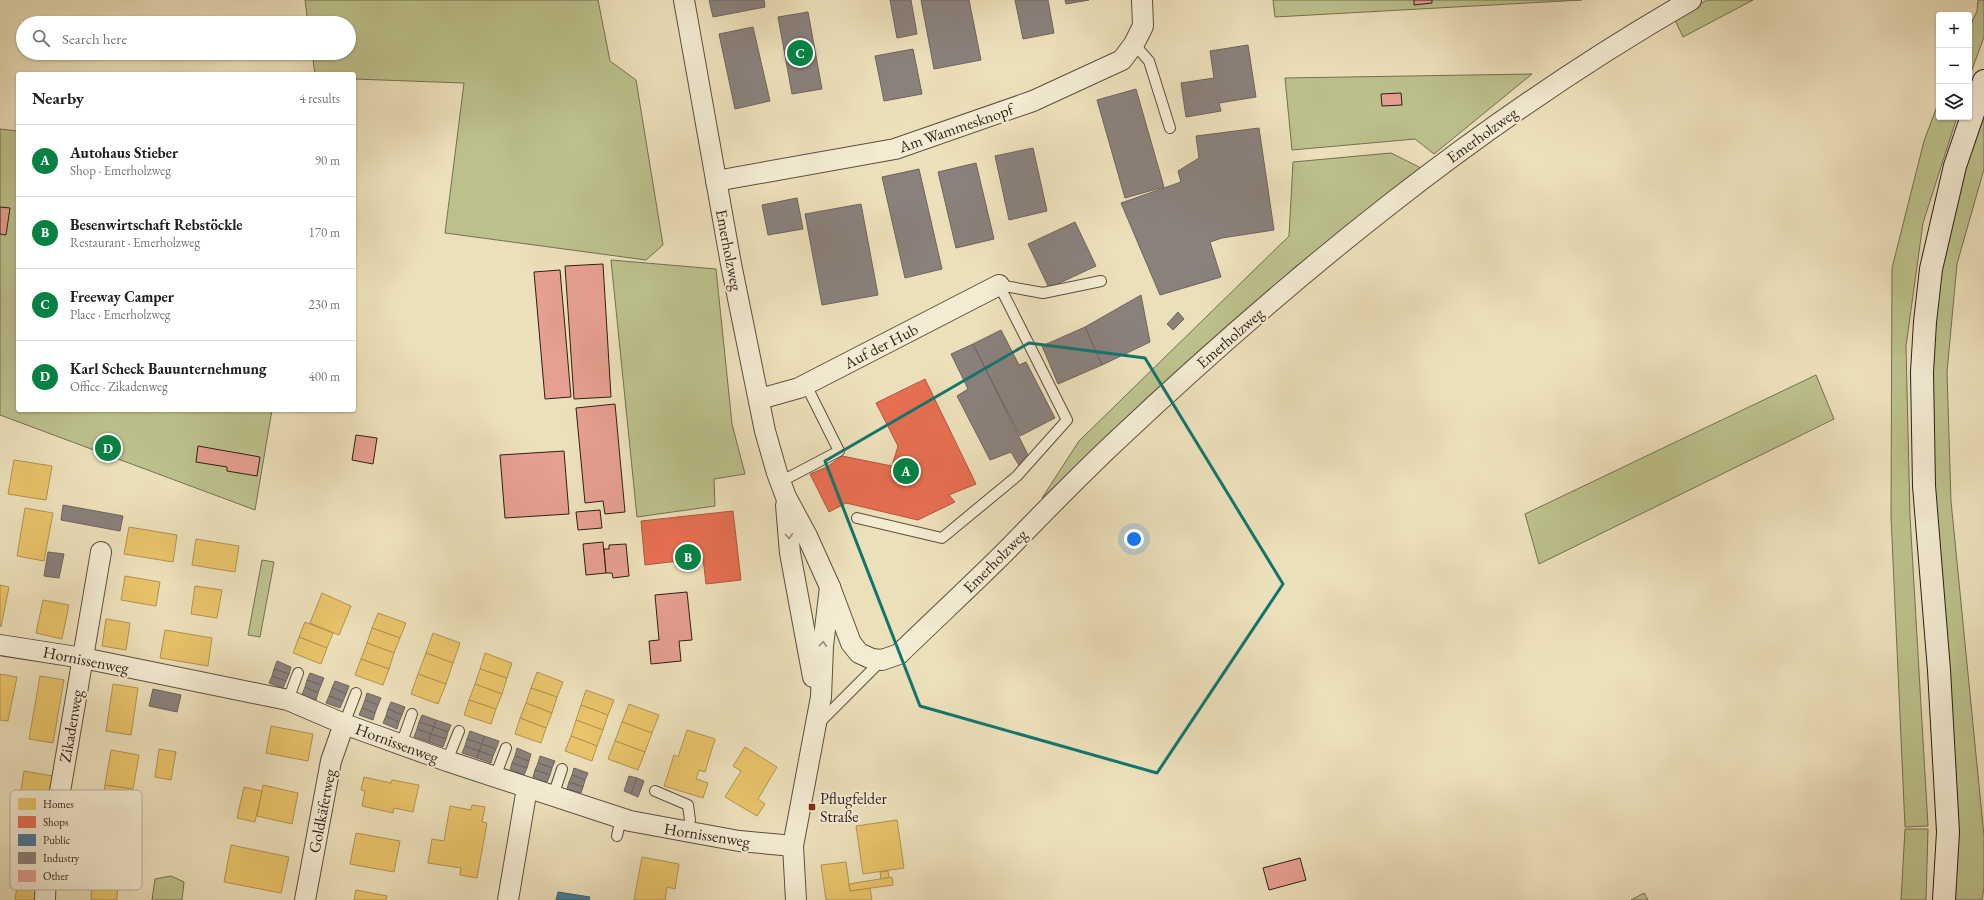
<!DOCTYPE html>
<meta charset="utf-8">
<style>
:root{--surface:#fff;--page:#f2f2f2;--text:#202124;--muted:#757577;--line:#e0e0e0;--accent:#0b8043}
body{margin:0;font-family:"EB Garamond",serif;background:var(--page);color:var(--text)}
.controls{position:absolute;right:12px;top:12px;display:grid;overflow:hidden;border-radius:4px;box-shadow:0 1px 3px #0004}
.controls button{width:36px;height:36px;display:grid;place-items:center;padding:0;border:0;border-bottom:1px solid var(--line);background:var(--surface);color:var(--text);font:20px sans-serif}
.you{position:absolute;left:1134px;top:539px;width:14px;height:14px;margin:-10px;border:3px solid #fff;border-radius:50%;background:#1a73e8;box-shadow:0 0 0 6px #1a73e833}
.badge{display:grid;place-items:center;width:26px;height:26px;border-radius:50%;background:var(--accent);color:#fff;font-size:13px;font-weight:700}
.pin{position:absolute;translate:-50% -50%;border:2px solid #fff;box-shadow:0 1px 4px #0006}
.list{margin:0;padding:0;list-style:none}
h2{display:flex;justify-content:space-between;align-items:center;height:52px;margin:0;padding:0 16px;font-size:17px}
h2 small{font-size:13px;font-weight:400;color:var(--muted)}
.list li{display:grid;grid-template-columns:26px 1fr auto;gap:12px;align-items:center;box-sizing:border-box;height:72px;padding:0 16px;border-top:1px solid var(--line)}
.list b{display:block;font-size:15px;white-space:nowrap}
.list p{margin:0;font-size:13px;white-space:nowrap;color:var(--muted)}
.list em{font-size:13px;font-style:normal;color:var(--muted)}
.icon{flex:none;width:22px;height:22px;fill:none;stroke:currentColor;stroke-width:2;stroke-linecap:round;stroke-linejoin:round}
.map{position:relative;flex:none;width:1984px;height:900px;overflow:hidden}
.search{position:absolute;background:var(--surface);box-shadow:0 1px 3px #0004;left:16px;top:16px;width:340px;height:44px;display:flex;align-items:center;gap:10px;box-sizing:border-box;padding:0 14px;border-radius:22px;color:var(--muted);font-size:15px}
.panel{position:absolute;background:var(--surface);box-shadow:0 1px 3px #0004;left:16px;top:72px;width:340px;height:340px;border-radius:4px}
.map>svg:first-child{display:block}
</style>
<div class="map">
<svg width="1984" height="900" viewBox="0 0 1984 900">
<rect width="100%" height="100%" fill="#ece0ba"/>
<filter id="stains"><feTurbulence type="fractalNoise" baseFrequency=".005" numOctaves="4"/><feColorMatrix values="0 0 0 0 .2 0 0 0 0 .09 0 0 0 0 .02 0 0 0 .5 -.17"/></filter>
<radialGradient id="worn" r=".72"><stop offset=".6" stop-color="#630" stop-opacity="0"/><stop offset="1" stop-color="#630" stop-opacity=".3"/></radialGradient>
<g fill="#bcc18c" stroke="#747052">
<path d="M 305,0 L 598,0 L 610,61 L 636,80 L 663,245 L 646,260 L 445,233 L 464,83 L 354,79 L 354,74 L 315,74 L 312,53 L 349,53 L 349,23 L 308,23 Z"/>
<path d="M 1273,0 L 1582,0 L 1275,17 Z"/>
<path d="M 1707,0 L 1753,0 L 1683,37 L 1674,18 Z"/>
<path d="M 1978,0 L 1984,0 L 1984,37 L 1969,78 L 1969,28 L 1977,11 Z"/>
<path d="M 1532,74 L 1434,154 L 1415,139 L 1292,150 L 1285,78 Z"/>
<path d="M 1984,81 L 1984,169 L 1957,264 L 1947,372 L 1951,501 L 1984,836 L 1984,887 L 1982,900 L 1944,900 L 1922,372 L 1955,166 Z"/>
<path d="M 1939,101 L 1939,117 L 1957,117 L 1923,223 L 1906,346 L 1910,516 L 1928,826 L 1905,827 L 1891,516 L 1892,268 L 1924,141 Z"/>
<path d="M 0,129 L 18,131 L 18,410 L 272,410 L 255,510 L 0,415 Z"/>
<path d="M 1391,153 L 1425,170 L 1295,267 L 1042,498 L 1079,441 L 1289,236 L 1293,162 Z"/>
<path d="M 611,260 L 716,269 L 732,424 L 745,474 L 714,479 L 715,506 L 637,517 Z"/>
<path d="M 1816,375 L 1834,419 L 1539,564 L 1525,514 Z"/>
<path d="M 262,560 L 274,562 L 260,637 L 248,635 Z"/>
<path d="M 1905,829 L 1928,829 L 1926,900 L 1901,900 Z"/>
<path d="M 171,876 L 184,882 L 182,900 L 152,900 L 155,879 Z"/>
<path d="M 1644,893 L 1648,900 L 1631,900 Z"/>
</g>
<g fill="#e9c46a" stroke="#b19251">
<path d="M 14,460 L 52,466 L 46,500 L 8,494 Z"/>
<path d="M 25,508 L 53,513 L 44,561 L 17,556 Z"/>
<path d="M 129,527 L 177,535 L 173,562 L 124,554 Z"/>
<path d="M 196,539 L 239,546 L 235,572 L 192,565 Z"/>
<path d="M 125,576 L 160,582 L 156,606 L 121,600 Z"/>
<path d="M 0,585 L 9,587 L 1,627 L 0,626 Z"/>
<path d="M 195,586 L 222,590 L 217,618 L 191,614 Z"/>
<path d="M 322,593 L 351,606 L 339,635 L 310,623 Z"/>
<path d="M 43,600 L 69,605 L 62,639 L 36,633 Z"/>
<path d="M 378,613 L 406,623 L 400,638 L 372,628 Z"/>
<path d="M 106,619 L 130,623 L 126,650 L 102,646 Z"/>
<path d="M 305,622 L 333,633 L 327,648 L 299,637 Z"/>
<path d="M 372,628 L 400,638 L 394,653 L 367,643 Z"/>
<path d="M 165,630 L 212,638 L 208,666 L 160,658 Z"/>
<path d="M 433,633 L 460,643 L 453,663 L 426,653 Z"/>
<path d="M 299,637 L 327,648 L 321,664 L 293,653 Z"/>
<path d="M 367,643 L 394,653 L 389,669 L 361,659 Z"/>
<path d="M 426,653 L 453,663 L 446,684 L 418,674 Z"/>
<path d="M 485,653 L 512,663 L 507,678 L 480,669 Z"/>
<path d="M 361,659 L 389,669 L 383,685 L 355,675 Z"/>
<path d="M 480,669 L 507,678 L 502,694 L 475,684 Z"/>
<path d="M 537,672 L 563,682 L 557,697 L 531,688 Z"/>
<path d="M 0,674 L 17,677 L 8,721 L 0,720 Z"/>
<path d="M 418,674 L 446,684 L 438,704 L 411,694 Z"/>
<path d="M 40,676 L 64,680 L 53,743 L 29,739 Z"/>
<path d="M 113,684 L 138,688 L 131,735 L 106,731 Z"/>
<path d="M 475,684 L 502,694 L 496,709 L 469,700 Z"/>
<path d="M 531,688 L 557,697 L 552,713 L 526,703 Z"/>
<path d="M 586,690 L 614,700 L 608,715 L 581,705 Z"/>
<path d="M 469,700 L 496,709 L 491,724 L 464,715 Z"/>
<path d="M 526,703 L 552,713 L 546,728 L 520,718 Z"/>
<path d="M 629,704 L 659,715 L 652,733 L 622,722 Z"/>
<path d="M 581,705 L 608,715 L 603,730 L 576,720 Z"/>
<path d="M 520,718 L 546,728 L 541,743 L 515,734 Z"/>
<path d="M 576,720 L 603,730 L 597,746 L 571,736 Z"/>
<path d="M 622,722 L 652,733 L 645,752 L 615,741 Z"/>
<path d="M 271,726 L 313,734 L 308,761 L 266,753 Z"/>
<path d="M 687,730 L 715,739 L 705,772 L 699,770 L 696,779 L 708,783 L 703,798 L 664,786 L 674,755 L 678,757 Z"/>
<path d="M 571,736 L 597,746 L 592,761 L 565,751 Z"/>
<path d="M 615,741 L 645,752 L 638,770 L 608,759 Z"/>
<path d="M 745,747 L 777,767 L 758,799 L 765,804 L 757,816 L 725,797 L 741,771 L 733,766 Z"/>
<path d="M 159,749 L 176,752 L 171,780 L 155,777 Z"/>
<path d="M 111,750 L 139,755 L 133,789 L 105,785 Z"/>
<path d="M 24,771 L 53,776 L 45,826 L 16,821 Z"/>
<path d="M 364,777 L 391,783 L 392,780 L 419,785 L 413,812 L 394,808 L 393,813 L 362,806 L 365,791 L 361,790 Z"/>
<path d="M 105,785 L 133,789 L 128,817 L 100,812 Z"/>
<path d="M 263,785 L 298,793 L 292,824 L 257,816 Z"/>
<path d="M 244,787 L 262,791 L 255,822 L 237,818 Z"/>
<path d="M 472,805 L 485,807 L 482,822 L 487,823 L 477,878 L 460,875 L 461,868 L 428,863 L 432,839 L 444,841 L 450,806 L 471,810 Z"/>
<path d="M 897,820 L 904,868 L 863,874 L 856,826 Z"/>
<path d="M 356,833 L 400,841 L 394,872 L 350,864 Z"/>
<path d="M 17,842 L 43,846 L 37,900 L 15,900 L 17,887 L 10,886 Z"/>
<path d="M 231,845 L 289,857 L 281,893 L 224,882 Z"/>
<path d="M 642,857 L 679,864 L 675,889 L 667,887 L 665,900 L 634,900 Z"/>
<path d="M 846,862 L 850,891 L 870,888 L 872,900 L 826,900 L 821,865 Z"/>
<path d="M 888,871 L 889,878 L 881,879 L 880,872 Z"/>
<path d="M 92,873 L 118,874 L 117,900 L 91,900 Z"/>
<path d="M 892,877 L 893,885 L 850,891 L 849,884 Z"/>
<path d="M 356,890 L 387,896 L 386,900 L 354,900 Z"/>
</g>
<g fill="#e76f51" stroke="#af5740">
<path d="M 925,379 L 976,484 L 949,495 L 955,502 L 918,520 L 846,503 L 829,512 L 810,474 L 827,467 L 842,456 L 892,466 L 898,446 L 876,403 Z"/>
<path d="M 733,511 L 741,580 L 706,584 L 703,558 L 645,565 L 641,521 Z"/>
</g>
<path fill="#457b9d" stroke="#3e5f75" d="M 558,892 L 590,897 L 589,900 L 556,900 Z"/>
<g fill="#8a817c" stroke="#6e635e">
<path d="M 709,0 L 764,0 L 765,7 L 713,17 Z"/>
<path d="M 890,0 L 911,0 L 917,34 L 897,38 Z"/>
<path d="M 921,0 L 969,0 L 981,60 L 934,69 Z"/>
<path d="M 1015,0 L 1048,0 L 1054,33 L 1023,39 Z"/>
<path d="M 1065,0 L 1089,0 L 1066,4 Z"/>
<path d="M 808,12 L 822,89 L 792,94 L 778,17 Z"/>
<path d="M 753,27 L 770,101 L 735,109 L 719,34 Z"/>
<path d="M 1248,45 L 1256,97 L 1219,103 L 1221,111 L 1186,117 L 1181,83 L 1214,78 L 1210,51 Z"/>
<path d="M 913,49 L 922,94 L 884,101 L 875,56 Z"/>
<path d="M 1136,89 L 1164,187 L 1125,198 L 1097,100 Z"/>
<path d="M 1259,128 L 1274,230 L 1222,238 L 1210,242 L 1221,277 L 1160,295 L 1121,203 L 1181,182 L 1178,171 L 1199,158 L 1196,136 Z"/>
<path d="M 1033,148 L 1047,211 L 1009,220 L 995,156 Z"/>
<path d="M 976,163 L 994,239 L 956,248 L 938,172 Z"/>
<path d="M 919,169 L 942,269 L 905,278 L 882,177 Z"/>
<path d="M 797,198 L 803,229 L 768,235 L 762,205 Z"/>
<path d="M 861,204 L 878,295 L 822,305 L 805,214 Z"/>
<path d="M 1075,222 L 1096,266 L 1049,288 L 1028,244 Z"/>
<path d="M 1141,295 L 1150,342 L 1102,365 L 1085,327 Z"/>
<path d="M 1178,312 L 1184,319 L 1173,330 L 1167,324 Z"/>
<path d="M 1085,327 L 1102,365 L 1058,384 L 1042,346 Z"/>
<path d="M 1001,330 L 1019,365 L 1026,362 L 1055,418 L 1020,436 L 973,344 Z"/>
<path d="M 973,344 L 1029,457 L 1020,467 L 1011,452 L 990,460 L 957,396 L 968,389 L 951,354 Z"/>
<path d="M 63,505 L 123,516 L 120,531 L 61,520 Z"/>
<path d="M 48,552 L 64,554 L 59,578 L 44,576 Z"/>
<path d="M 277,661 L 291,667 L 289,674 L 274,669 Z"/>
<path d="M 274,669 L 289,674 L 286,681 L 272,676 Z"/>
<path d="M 310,673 L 324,678 L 321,685 L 307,680 Z"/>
<path d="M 272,676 L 286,681 L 283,688 L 269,683 Z"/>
<path d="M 307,680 L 321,685 L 318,693 L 305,687 Z"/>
<path d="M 335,681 L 349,686 L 346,694 L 332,688 Z"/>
<path d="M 305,687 L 318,693 L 316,700 L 302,695 Z"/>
<path d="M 332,688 L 346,694 L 343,701 L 329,696 Z"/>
<path d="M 153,689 L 181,695 L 177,712 L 149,706 Z"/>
<path d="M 367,693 L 381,698 L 378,705 L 365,700 Z"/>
<path d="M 329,696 L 343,701 L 340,708 L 326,703 Z"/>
<path d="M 365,700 L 378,705 L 375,713 L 362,708 Z"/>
<path d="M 391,702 L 405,707 L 402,715 L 388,709 Z"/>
<path d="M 362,708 L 375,713 L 373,720 L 359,715 Z"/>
<path d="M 388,709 L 402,715 L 399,722 L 386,716 Z"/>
<path d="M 422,715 L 436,720 L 434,727 L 419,722 Z"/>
<path d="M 386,716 L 399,722 L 397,729 L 383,723 Z"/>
<path d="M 436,720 L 451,725 L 448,732 L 434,727 Z"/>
<path d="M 419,722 L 434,727 L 431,734 L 417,729 Z"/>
<path d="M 434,727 L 448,732 L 446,739 L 431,734 Z"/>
<path d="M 417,729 L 431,734 L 429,742 L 414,737 Z"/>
<path d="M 470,731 L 484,736 L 482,744 L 467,739 Z"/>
<path d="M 431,734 L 446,739 L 443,747 L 429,742 Z"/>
<path d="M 484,736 L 499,741 L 496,749 L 482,744 Z"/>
<path d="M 467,739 L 482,744 L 479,751 L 465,746 Z"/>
<path d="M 482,744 L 496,749 L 493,756 L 479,751 Z"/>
<path d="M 465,746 L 479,751 L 477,758 L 462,753 Z"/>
<path d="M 517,748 L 531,754 L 529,761 L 515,756 Z"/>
<path d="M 479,751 L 493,756 L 491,763 L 477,758 Z"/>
<path d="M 515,756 L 529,761 L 527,768 L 512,763 Z"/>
<path d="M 540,756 L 555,761 L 552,768 L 538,763 Z"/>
<path d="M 512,763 L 527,768 L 524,775 L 510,770 Z"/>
<path d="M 538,763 L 552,768 L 550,775 L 535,770 Z"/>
<path d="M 574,768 L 588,773 L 585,780 L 572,775 Z"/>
<path d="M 535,770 L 550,775 L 547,782 L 533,777 Z"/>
<path d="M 572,775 L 585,780 L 583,787 L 569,782 Z"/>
<path d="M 629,776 L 637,778 L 631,794 L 624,791 Z"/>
<path d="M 637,778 L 644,781 L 638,797 L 631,794 Z"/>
<path d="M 569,782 L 583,787 L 581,793 L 567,789 Z"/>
</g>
<g fill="#e69f90" stroke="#2d1e18">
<path d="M 1414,0 L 1432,0 L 1432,3 L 1414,5 Z"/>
<path d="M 1401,93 L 1402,105 L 1382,106 L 1381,94 Z"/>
<path d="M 0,207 L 10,208 L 6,235 L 0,234 Z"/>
<path d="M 603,264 L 611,397 L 574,399 L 565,266 Z"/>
<path d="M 560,270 L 571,397 L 545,399 L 534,272 Z"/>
<path d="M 615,404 L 625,512 L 605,514 L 603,501 L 585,503 L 576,408 Z"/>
<path d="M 356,435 L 377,438 L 373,464 L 352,460 Z"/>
<path d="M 198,446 L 260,457 L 257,476 L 227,471 L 227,467 L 196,462 Z"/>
<path d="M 564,451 L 569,514 L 505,518 L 500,455 Z"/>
<path d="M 600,510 L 602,528 L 578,530 L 576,512 Z"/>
<path d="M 603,542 L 606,573 L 586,575 L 583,544 Z"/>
<path d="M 626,544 L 629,576 L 613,578 L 612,573 L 606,573 L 604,549 L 609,549 L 609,545 Z"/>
<path d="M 687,592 L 692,640 L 679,641 L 681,661 L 651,664 L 649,641 L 659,640 L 655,595 Z"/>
<path d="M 1300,858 L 1306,880 L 1269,890 L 1263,868 Z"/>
</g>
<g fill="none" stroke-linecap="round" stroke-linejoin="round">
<g stroke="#5d4e40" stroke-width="12">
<g id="lane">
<path d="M 1134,44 L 1149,61 L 1170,128"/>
<path d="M 780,482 L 839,451 L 806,385"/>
<path d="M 857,518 L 942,538 L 1017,476 L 1067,420 L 999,285 L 1043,293 L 1101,281"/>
<path d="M 288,700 L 298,673"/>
<path d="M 820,722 L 882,660"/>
<path d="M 344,724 L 356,693"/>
<path d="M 401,745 L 412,714"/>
<path d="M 447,761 L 459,731"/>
<path d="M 495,777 L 506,748"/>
<path d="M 655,791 L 688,805 L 690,820 L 686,832"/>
<path d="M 553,796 L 562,769"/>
<path d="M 617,836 L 621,818"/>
</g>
</g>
<g stroke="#5d4e40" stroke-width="22">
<g id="street">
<path d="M 684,0 L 731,264 L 765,431 L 777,473 L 786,497 L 807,536 L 830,587 L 851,643 L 859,653 L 872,659 L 882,660 L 899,654 C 935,619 972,585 1007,550 C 1042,514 1077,478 1113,444 C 1290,277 1480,121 1691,0"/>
<path d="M 716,181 L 895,149 L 1033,101 L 1122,60 L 1134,44 L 1143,26 L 1142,0"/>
<path d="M 760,399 L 799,388 L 999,285"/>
<path d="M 786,505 L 790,553 L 813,677"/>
<path d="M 0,645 L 83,658 L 288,700 L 344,724 L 447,761 L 630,821 L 739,841 L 793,846"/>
<path d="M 45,900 L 46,873 L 101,552"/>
<path d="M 305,900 L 331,761 L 344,724"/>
<path d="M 508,900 L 527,788"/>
<path d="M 796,900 L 793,846 L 821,697 L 823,646 L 830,587"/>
</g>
</g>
<g stroke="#2d1e18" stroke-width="24">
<path id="secondary" d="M 1944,900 L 1948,832 L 1939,670 L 1924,486 L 1922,372 L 1925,322 L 1931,269 L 1955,166 L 1984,81"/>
</g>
<use href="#lane" stroke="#f3ebd2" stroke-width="10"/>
<use href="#street" stroke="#f3ebd2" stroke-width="20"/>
<use href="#secondary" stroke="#f3ebd2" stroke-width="22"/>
</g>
<defs><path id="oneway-chevron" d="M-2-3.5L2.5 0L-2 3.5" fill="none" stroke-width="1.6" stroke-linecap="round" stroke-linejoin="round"/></defs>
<g stroke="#9a8f7e">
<use href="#oneway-chevron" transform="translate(789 536) rotate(86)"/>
<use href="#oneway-chevron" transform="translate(823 644) rotate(-86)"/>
</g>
<path fill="none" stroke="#0f766e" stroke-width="3" stroke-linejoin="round" d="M 1029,343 L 1145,358 L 1283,584 L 1157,773 L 920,706 L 825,461 Z"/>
<rect fill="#8f2418" stroke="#f3ebd2" stroke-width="1.5" x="808" y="803" width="8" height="8" rx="2"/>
<g text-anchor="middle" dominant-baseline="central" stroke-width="4" stroke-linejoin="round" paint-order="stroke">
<g font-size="16" fill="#2d1e18" stroke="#f3ebd2">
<text transform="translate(956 128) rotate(-19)">Am Wammesknopf</text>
<text transform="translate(1482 135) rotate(-36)">Emerholzweg</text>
<text transform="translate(729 250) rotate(79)">Emerholzweg</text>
<text transform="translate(1230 338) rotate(-41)">Emerholzweg</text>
<text transform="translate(881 346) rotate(-27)">Auf der Hub</text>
<text transform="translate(995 561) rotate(-45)">Emerholzweg</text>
<text transform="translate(86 660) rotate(11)">Hornissenweg</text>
<text transform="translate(71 726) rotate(-80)">Zikadenweg</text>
<text transform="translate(397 743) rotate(20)">Hornissenweg</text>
<text transform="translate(322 811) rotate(-79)">Goldkäferweg</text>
<text transform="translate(707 835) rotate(9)">Hornissenweg</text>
</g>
<g font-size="16" fill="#2d1e18" stroke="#f3ebd2" text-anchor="start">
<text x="820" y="798">Pflugfelder<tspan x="820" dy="18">Straße</tspan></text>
</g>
</g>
<rect x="10" y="790" width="132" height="100" rx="6" fill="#f3ebd2" stroke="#b8ae9a" stroke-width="1"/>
<rect x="18" y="798" width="18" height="12" fill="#e9c46a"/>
<rect x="18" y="816" width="18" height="12" fill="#e76f51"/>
<rect x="18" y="834" width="18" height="12" fill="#457b9d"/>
<rect x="18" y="852" width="18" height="12" fill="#8a817c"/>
<rect x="18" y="870" width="18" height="12" fill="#e69f90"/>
<g font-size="11" fill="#2d1e18">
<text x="43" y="808">Homes</text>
<text x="43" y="826">Shops</text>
<text x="43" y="844">Public</text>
<text x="43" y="862">Industry</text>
<text x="43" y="880">Other</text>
</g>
<rect width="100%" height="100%" filter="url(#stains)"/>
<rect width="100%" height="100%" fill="url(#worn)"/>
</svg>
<div class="controls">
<button>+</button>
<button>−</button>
<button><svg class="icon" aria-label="layers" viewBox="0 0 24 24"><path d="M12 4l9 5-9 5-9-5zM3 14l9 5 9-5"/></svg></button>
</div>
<div class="you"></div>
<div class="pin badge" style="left:906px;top:471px">A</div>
<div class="pin badge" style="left:688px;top:557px">B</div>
<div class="pin badge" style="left:800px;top:53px">C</div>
<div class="pin badge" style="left:108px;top:448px">D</div>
<div class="search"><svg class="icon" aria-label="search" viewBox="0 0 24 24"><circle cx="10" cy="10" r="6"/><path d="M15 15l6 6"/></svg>Search here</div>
<section class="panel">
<h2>Nearby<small>4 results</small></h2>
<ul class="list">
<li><span class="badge">A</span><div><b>Autohaus Stieber</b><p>Shop · Emerholzweg</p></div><em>90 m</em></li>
<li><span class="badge">B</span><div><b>Besenwirtschaft Rebstöckle</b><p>Restaurant · Emerholzweg</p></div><em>170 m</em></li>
<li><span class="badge">C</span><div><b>Freeway Camper</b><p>Place · Emerholzweg</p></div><em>230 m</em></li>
<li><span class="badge">D</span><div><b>Karl Scheck Bauunternehmung</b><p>Office · Zikadenweg</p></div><em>400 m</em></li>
</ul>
</section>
</div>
